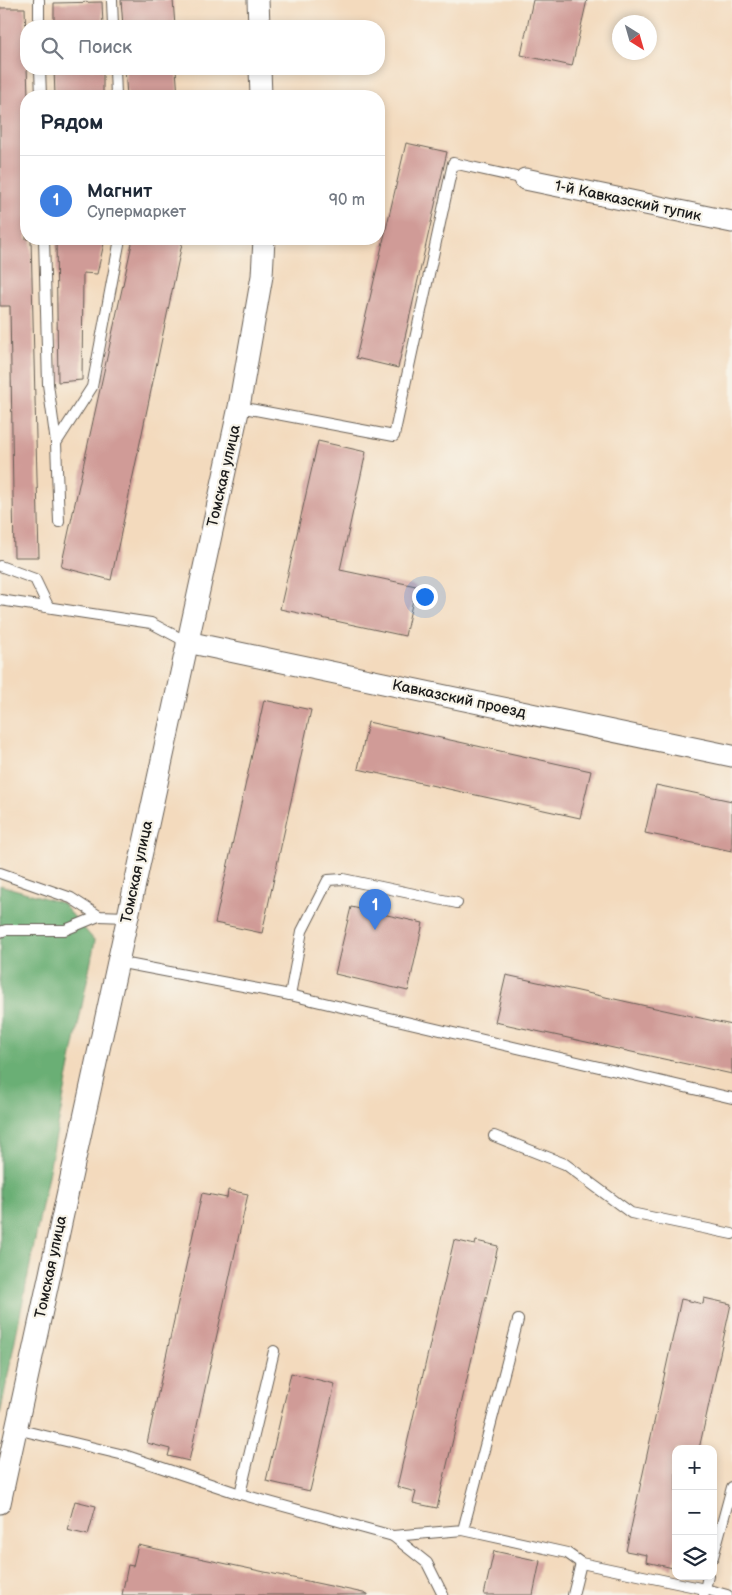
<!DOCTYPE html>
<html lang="ru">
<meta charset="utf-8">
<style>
:root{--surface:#fff;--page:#f2f2f3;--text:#1f2937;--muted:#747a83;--line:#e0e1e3;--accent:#1a73e8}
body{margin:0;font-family:"Balsamiq Sans",sans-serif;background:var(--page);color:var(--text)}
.controls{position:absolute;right:15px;bottom:15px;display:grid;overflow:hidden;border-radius:10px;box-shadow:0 2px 8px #0003}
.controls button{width:45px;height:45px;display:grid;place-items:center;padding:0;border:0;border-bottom:1px solid var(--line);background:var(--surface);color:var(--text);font:25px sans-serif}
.compass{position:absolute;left:612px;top:15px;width:45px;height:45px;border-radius:50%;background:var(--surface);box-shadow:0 2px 8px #0003;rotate:143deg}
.you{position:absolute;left:424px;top:596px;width:18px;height:18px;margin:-12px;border:4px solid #fff;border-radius:50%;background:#1a73e8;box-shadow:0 0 0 8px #1a73e833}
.badge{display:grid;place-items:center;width:32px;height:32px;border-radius:50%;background:var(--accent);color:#fff;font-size:16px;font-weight:700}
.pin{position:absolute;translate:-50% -41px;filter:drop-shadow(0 1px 2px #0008)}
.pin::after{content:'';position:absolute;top:26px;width:18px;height:15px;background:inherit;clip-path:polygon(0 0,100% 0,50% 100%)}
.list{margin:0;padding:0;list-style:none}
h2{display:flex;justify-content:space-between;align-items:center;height:65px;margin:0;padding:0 20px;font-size:21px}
h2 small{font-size:16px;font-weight:400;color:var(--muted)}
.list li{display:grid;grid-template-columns:32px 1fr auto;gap:15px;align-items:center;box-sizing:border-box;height:90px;padding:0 20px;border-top:1px solid var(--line)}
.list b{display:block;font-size:19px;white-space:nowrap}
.list p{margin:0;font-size:16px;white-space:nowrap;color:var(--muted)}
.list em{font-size:16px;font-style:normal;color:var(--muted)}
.icon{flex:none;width:28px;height:28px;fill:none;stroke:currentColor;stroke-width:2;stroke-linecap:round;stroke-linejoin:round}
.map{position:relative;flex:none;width:732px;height:1595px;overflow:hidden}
.search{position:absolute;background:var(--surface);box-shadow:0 2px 8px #0003;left:20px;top:20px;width:365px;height:55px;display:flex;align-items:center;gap:12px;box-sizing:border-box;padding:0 18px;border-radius:20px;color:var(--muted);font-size:19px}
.panel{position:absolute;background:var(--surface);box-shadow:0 2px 8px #0003;left:20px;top:90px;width:365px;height:155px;border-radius:20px}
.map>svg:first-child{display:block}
</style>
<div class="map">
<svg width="732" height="1595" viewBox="0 0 732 1595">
<rect width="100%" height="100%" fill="#f7f3e8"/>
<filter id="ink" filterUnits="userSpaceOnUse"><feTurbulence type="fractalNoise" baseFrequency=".02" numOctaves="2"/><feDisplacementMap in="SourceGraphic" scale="10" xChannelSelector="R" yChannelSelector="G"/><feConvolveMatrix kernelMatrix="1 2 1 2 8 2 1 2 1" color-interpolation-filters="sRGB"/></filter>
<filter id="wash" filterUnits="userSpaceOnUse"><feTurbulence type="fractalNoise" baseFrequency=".0096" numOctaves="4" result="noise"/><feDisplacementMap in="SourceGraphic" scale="20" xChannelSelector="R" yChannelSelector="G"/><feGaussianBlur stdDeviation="1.12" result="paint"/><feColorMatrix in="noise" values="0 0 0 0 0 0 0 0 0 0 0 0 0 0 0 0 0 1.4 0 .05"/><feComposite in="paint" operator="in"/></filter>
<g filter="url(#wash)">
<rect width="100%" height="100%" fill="#f3dabd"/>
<path fill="#6aaf74" stroke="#436648" d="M 0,885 L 62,903 L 95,941 L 0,1415 Z"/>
<g id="blocks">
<g fill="#d09b97">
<path d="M 121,0 L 173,0 L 175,26 L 123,26 Z"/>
<path d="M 533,0 L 587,0 L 572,66 L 521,55 Z"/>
<path d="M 102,2 L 103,26 L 54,26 L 54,3 Z"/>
<path d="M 0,8 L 25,8 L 28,96 L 26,239 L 31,239 L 39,557 L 14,557 L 10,306 L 0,306 Z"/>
<path d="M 54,69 L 103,69 L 103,96 L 55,96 Z"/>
<path d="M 125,69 L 176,69 L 178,96 L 127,96 Z"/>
<path d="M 406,143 L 447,152 L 398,368 L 356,358 Z"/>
<path d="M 56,239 L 105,239 L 97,274 L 83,273 L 82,380 L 58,382 Z"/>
<path d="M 133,239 L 183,239 L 111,580 L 61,567 Z"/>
<path d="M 318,441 L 366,452 L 340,570 L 416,586 L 405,636 L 280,609 Z"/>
<path d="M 264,700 L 311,710 L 262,933 L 215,923 Z"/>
<path d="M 368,722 L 591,771 L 580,818 L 358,769 Z"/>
<path d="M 656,785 L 732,801 L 732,851 L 645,833 Z"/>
<path d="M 351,907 L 423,923 L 408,991 L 335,974 Z"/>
<path d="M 506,975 L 732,1025 L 732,1074 L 495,1022 Z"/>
<path d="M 228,1190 L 248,1194 L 189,1461 L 168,1456 L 170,1449 L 147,1443 L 202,1193 L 227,1198 Z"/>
<path d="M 454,1240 L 475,1245 L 476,1241 L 498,1246 L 437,1508 L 413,1503 L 416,1492 L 397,1487 Z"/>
<path d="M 704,1298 L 731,1304 L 699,1449 L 676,1449 L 676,1554 L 673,1568 L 646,1562 L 647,1555 L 626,1551 L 681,1299 L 703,1304 Z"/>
<path d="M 291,1373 L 335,1384 L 310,1491 L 266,1481 Z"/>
<path d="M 75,1501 L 96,1506 L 88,1535 L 67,1530 Z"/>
<path d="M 138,1545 L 368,1594 L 368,1595 L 122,1595 L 128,1565 L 133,1566 Z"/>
<path d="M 494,1551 L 540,1561 L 533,1595 L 484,1595 Z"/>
</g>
</g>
</g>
<g filter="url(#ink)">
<use href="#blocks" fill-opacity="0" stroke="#675e54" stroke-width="1"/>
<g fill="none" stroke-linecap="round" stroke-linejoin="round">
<g stroke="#675e54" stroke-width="12">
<g id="lane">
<path d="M 39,0 L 39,26"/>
<path d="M 112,0 L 113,26"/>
<path d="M 40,69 L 41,96"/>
<path d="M 115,69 L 116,96"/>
<path d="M 44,239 L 48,384 L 56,443 L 59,522"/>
<path d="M 239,407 L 394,436 L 453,163 L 525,179"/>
<path d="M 56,443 L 92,387 L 120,239"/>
<path d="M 0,566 L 35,579 L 48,606"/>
<path d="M 0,600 L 151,623 L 187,642"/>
<path d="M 0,873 L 71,898 L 99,916 L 127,917"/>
<path d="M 0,932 L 6,930 L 65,930 L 99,916"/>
<path d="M 117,962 L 290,995 L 732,1098"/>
<path d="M 290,995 L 302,931 L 328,880 L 343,879 L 457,903"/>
<path d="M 494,1136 L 565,1164 L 631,1213 L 732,1234"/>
<path d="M 16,1429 L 124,1455 L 240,1494 L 393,1536 L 463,1530 L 518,1320"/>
<path d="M 240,1494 L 274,1351"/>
<path d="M 463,1530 L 567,1553 L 581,1563 L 705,1589 L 708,1576"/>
<path d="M 393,1536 L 427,1563 L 443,1595"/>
<path d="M 713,1557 L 732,1487"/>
<path d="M 704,1594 L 705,1589 L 727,1595"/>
<path d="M 573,1595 L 581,1563"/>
</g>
</g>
<g stroke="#675e54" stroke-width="23">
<g id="street">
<path d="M 258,0 L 259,26"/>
<path d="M 260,69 L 261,96"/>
<path d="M 525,179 L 732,222"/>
<path d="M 187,642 L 732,756"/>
<path d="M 0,1503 L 239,407 L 262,276 L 264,239"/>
</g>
</g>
<use href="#lane" stroke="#fff" stroke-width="10"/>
<use href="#street" stroke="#fff" stroke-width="21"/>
</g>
</g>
<g text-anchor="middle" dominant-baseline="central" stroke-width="4.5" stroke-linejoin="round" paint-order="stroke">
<g font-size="15" fill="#1c1c1c" stroke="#f7f3e8">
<text transform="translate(628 201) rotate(12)">1-й Кавказский тупик</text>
<text transform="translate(224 476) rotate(-77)">Томская улица</text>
<text transform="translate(459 699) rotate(12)">Кавказский проезд</text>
<text transform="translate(137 872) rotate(-78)">Томская улица</text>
<text transform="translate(51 1267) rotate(-78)">Томская улица</text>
</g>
</g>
</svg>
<div class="controls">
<button>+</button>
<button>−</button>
<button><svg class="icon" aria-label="layers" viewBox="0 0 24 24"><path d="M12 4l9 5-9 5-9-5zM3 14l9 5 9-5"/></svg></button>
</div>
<svg class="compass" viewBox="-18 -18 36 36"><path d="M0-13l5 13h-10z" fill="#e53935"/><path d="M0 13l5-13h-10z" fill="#747a83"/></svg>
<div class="you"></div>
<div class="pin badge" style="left:375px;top:930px;background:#3f7fe0">1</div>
<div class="search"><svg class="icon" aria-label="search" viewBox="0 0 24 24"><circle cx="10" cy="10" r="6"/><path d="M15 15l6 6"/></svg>Поиск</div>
<section class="panel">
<h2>Рядом<small></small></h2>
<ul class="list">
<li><span class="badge" style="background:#3f7fe0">1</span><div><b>Магнит</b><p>Супермаркет</p></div><em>90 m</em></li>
</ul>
</section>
</div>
